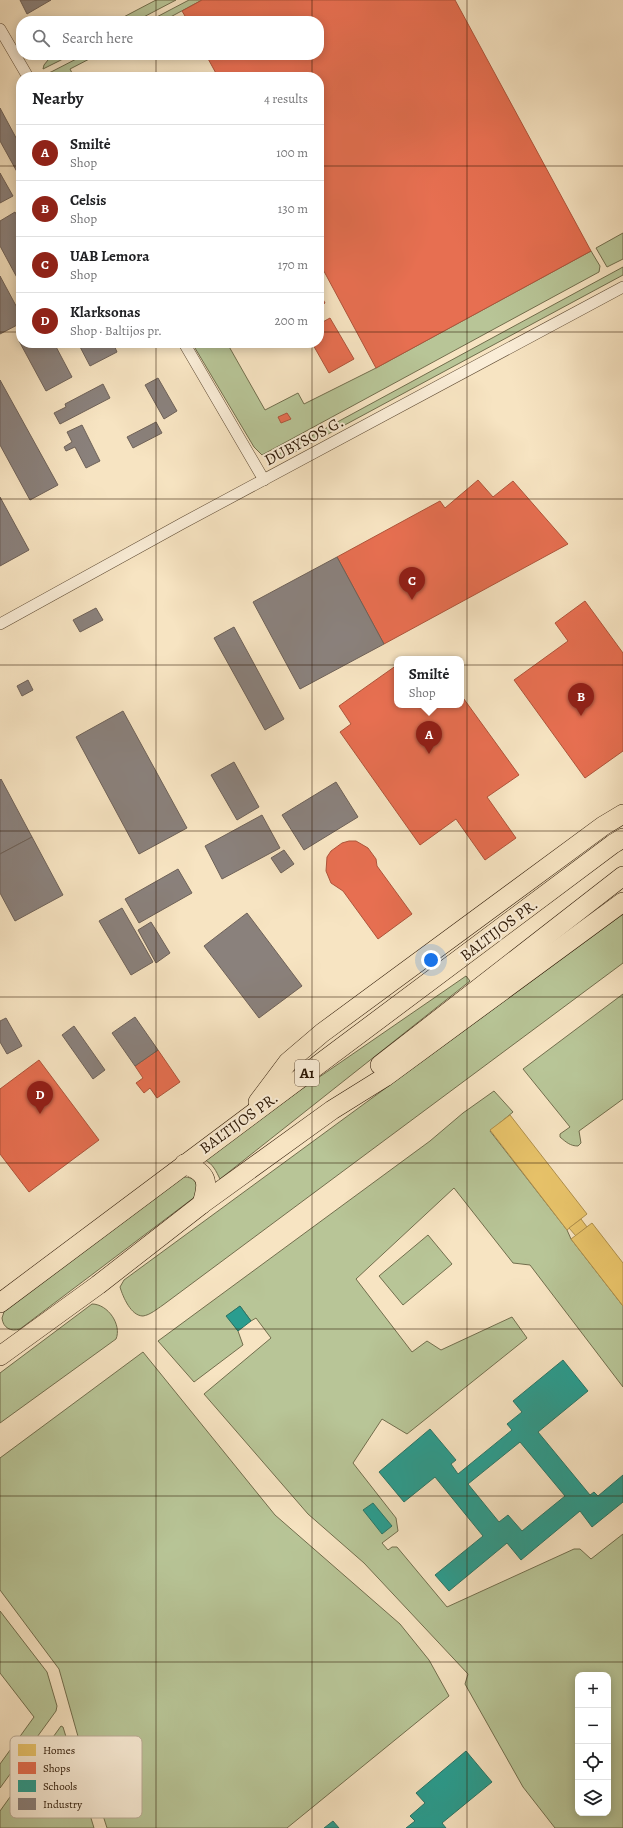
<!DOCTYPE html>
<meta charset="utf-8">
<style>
:root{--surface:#fff;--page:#f2f2f2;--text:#202124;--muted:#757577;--line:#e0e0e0;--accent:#8f2418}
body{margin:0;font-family:Alegreya,serif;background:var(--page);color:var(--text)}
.controls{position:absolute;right:12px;bottom:12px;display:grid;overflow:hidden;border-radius:8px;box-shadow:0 2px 10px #0003}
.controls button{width:36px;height:36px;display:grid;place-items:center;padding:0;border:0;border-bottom:1px solid var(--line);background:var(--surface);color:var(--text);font:20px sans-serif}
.you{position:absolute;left:431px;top:960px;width:14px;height:14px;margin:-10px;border:3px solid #fff;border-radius:50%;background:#1a73e8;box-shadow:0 0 0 6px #1a73e833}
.badge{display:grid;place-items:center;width:26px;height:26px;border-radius:50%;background:var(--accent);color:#fff;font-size:13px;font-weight:700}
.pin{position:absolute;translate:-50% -33px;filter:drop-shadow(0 1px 2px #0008)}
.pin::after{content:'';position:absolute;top:21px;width:14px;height:12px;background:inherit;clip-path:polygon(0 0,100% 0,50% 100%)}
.popup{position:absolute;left:394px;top:656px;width:70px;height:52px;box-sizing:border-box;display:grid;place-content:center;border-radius:8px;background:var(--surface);filter:drop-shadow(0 1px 3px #0005);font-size:13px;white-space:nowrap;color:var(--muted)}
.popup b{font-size:15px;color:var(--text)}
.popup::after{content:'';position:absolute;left:50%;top:100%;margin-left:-8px;border:8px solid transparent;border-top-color:var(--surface)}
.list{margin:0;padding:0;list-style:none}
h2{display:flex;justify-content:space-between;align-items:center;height:52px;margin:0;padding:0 16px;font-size:17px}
h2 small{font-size:13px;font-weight:400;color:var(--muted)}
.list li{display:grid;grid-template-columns:26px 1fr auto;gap:12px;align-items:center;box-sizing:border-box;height:56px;padding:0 16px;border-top:1px solid var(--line)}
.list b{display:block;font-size:15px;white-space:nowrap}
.list p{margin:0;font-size:13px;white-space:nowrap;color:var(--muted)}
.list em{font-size:13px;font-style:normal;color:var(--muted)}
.icon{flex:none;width:22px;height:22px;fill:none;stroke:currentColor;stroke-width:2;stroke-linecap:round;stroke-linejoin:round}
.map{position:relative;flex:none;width:623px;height:1828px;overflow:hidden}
.search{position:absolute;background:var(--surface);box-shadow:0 2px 10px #0003;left:16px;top:16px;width:308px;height:44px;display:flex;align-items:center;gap:10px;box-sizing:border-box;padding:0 14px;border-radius:16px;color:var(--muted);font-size:15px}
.panel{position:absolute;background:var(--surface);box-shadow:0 2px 10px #0003;left:16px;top:72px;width:308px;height:276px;border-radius:16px}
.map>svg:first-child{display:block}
</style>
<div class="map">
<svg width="623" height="1828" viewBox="0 0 623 1828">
<rect width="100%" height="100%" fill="#f7e4c2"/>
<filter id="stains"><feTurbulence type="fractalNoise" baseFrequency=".005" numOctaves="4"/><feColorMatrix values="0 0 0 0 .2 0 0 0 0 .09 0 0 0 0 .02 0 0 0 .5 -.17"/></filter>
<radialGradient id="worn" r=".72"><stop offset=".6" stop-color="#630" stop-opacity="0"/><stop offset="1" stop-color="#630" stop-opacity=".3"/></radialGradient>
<g fill="#b8c597" stroke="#726e4d" fill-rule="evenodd">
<path d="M 156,0 L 176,0 L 136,21 L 116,21 Z"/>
<path d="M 189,0 L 202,0 L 163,21 L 149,21 Z"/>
<path d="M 52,55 L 71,55 L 43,69 L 44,65 Z"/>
<path d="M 84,55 L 97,55 L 70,69 L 74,77 L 42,77 L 42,75 L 51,72 Z"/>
<path d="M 623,233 L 623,259 L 607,267 L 596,248 Z"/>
<path d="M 591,251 L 600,266 L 599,272 L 262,455 L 254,447 L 192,343 L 227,343 L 265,410 L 298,393 L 304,404 L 376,368 Z"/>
<path d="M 623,267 L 623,275 L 291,454 L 271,458 Z"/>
<path d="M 623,914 L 623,963 L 163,1305 C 157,1309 150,1315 143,1316 C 131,1316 123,1297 120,1287 L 124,1280 Z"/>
<path d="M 466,976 L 470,981 L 220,1179 C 216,1171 213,1164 205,1160 L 299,1091 Z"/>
<path d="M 623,994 L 623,1099 L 579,1131 L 581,1143 L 578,1146 C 570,1146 566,1142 560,1137 L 560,1134 L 570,1127 L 523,1069 Z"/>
<path d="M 494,1091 L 513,1112 L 490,1131 L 567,1230 L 571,1239 L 623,1306 L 623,1387 L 530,1265 L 513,1263 L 454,1188 L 356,1279 L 412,1352 L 427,1341 L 441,1350 L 512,1317 L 527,1338 L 407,1434 L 382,1419 L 353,1463 L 396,1518 L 398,1531 L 382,1543 L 388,1550 L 392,1547 L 397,1547 L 447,1607 L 574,1549 L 580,1549 L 591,1559 L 623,1534 L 623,1828 L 555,1828 L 523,1787 L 465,1684 L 468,1674 L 364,1563 L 308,1514 L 204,1394 L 271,1338 L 256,1318 L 251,1321 L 240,1306 L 227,1316 L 238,1331 L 243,1345 L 194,1382 L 158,1341 L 430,1141 L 463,1113 ZM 578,1675 L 608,1675 L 608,1813 L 578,1813 Z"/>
<path d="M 183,1177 C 197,1177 198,1185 196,1196 L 20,1329 C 11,1332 3,1328 2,1318 L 5,1309 Z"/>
<path d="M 428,1235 L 452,1264 L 403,1305 L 379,1276 Z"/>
<path d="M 92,1304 C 108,1304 122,1325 116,1339 L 0,1423 L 0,1373 Z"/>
<path d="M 143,1352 L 275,1515 L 400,1624 L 429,1660 L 449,1696 L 287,1828 L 107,1828 L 79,1740 L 59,1669 L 0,1590 L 0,1458 Z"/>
<path d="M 0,1611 L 47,1672 L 57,1706 L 56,1711 L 0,1788 L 0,1764 L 34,1717 L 0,1673 Z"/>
<path d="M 61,1726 L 63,1727 L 94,1828 L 0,1828 L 0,1811 Z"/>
</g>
<g fill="#e9c46a" stroke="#b0904b">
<path d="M 510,1115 L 587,1214 L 567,1230 L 490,1130 Z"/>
<path d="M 581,1219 L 587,1227 L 576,1236 L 569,1228 Z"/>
<path d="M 592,1223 L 623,1263 L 623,1306 L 571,1239 Z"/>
</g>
<g fill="#e76f51" stroke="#af543a">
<path d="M 202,0 L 455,0 L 591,251 L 376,368 L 319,262 L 319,77 L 218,77 L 206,55 L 319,55 L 319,21 L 188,21 L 182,11 Z"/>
<path d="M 319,292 L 325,303 L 319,307 Z"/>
<path d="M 330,318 L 354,359 L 329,373 L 312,343 L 319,343 L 319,324 Z"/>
<path d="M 287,413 L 291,419 L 281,423 L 278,417 Z"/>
<path d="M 478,480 L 493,497 L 513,481 L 568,544 L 384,644 L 337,557 L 440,501 L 445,508 Z"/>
<path d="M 585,601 L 623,653 L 623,751 L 585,778 L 514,680 L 568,641 L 555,623 Z"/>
<path d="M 397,665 L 397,705 L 461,705 L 461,695 L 519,775 L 487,797 L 516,838 L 485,860 L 456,819 L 420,845 L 340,732 L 351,724 L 339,706 Z"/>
<path d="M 349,841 L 356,841 L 368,848 L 376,859 L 377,866 L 412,914 L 378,939 L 343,891 L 331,883 L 326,871 L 327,857 L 331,851 L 342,843 Z"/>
<path d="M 158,1050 L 180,1082 L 157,1098 L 150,1088 L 144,1093 L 136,1083 L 143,1078 L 135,1066 Z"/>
<path d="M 39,1060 L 99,1140 L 29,1192 L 0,1154 L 0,1089 Z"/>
</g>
<g fill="#2a9d8f" stroke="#2a7465" fill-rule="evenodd">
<path d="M 240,1306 L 251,1321 L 238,1331 L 226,1316 Z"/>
<path d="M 563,1360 L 588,1391 L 538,1432 L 590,1495 L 594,1492 L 598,1496 L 623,1475 L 623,1502 L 592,1527 L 580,1511 L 521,1560 L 507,1543 L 449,1591 L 435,1575 L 483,1536 L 435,1477 L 404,1502 L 379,1472 L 430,1429 L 456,1460 L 451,1464 L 458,1474 L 512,1430 L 507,1424 L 522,1412 L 513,1401 ZM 520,1442 L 565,1496 L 522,1531 L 508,1515 L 499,1522 L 468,1484 Z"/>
<path d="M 373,1503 L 392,1526 L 382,1534 L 363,1510 Z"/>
<path d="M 466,1751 L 492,1782 L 442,1823 L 446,1828 L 406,1828 L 415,1821 L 410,1816 L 425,1803 L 416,1793 Z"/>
<path d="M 333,1821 L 339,1828 L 324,1828 Z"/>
</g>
<g fill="#8a817c" stroke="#6e6158">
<path d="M 20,0 L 51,0 L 27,14 Z"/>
<path d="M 0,108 L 21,147 L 21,179 L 0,141 Z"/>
<path d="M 0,173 L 13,196 L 0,203 Z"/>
<path d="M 15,212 L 21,223 L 21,285 L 0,246 L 0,221 Z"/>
<path d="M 0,276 L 21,315 L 21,323 L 0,334 Z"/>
<path d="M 21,340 L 21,343 L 54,343 L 72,377 L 46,391 L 19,341 Z"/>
<path d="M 78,343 L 113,343 L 117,352 L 90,366 Z"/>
<path d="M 158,378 L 177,411 L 164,419 L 145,385 Z"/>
<path d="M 0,380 L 58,485 L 30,500 L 0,445 Z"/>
<path d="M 103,384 L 110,398 L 60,424 L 54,413 L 66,407 L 65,404 Z"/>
<path d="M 156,422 L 162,433 L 133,448 L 127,437 Z"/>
<path d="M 82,425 L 100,461 L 86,468 L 75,447 L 66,451 L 64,447 L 72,442 L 67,432 Z"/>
<path d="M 0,497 L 29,550 L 0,566 Z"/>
<path d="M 337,557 L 384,644 L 300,689 L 253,602 Z"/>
<path d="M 96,608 L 103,620 L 80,632 L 73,620 Z"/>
<path d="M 234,627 L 284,719 L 265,730 L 214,638 Z"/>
<path d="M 28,680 L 33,690 L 22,696 L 17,686 Z"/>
<path d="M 123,711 L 187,828 L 139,854 L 76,737 Z"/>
<path d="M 234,762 L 259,807 L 237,820 L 211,775 Z"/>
<path d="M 1,779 L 32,837 L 0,854 L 0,780 Z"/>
<path d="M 336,782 L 358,817 L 304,850 L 282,815 Z"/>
<path d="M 262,815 L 280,848 L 222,879 L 205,846 Z"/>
<path d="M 32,837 L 63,895 L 15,921 L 0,893 L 0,854 Z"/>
<path d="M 284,850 L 294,864 L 281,873 L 271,858 Z"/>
<path d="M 178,869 L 192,893 L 139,923 L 125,899 Z"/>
<path d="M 122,908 L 153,962 L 131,975 L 99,921 Z"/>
<path d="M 247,913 L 302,986 L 259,1018 L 204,946 Z"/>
<path d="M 151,922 L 170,953 L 156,963 L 138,930 Z"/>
<path d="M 135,1017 L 158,1050 L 135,1066 L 112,1033 Z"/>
<path d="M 6,1018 L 22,1046 L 7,1054 L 0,1042 L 0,1021 Z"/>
<path d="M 74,1026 L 105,1070 L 93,1079 L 62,1035 Z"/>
</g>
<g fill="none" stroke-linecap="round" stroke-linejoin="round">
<g stroke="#5e4a33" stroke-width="12">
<g id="minor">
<path d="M 0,29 L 28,77"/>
<path d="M 184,343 L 264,480"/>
<path d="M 0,624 L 183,523 L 623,287"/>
</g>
</g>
<g stroke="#2b1603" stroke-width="20">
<g id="trunk">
<path d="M 380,1065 L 623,876"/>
<path d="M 258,1102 L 288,1062 L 322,1033 L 603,826 L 623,814"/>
<path d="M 184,1164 C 208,1173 209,1181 202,1204"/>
<path d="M 0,1303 L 613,844 L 623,838"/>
<path d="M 0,1356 L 98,1285 L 202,1204 L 332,1110 L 385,1077 L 623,902"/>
</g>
</g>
<use href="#minor" stroke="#faedd7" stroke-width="11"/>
<use href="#trunk" stroke="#f7e4c2" stroke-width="19"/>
</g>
<path fill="none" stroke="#2b1603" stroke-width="1" stroke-opacity="0.55" d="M 156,0 L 156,21M 312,0 L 312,21M 467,0 L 467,1828M 156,55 L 156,77M 312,55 L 312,77M 0,166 L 21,166M 319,166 L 623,166M 0,332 L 21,332M 319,332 L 623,332M 156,343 L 156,1828M 312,343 L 312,1828M 0,499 L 623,499M 0,665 L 623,665M 0,831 L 623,831M 0,997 L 623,997M 0,1163 L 623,1163M 0,1329 L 623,1329M 0,1496 L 623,1496M 0,1662 L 623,1662"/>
<g text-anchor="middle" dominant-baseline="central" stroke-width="4" stroke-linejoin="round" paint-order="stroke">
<rect fill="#faedd7" stroke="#695643" stroke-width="1" x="295" y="1060" width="24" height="26" rx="3"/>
<g font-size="15" font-weight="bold" fill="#2b1603">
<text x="307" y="1073">A1</text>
</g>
<g font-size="16" fill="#2b1603" stroke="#faedd7">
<text transform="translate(304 441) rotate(-28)">DUBYSOS G.</text>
<text transform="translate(499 930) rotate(-37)">BALTIJOS PR.</text>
<text transform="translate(239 1123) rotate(-36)">BALTIJOS PR.</text>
</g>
</g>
<rect x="10" y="1736" width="132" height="82" rx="6" fill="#faedd7" stroke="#bcac97" stroke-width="1"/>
<rect x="18" y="1744" width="18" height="12" fill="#e9c46a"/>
<rect x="18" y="1762" width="18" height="12" fill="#e76f51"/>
<rect x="18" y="1780" width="18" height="12" fill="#2a9d8f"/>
<rect x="18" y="1798" width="18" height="12" fill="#8a817c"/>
<g font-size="11" fill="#2b1603">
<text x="43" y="1754">Homes</text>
<text x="43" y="1772">Shops</text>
<text x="43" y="1790">Schools</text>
<text x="43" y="1808">Industry</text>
</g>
<rect width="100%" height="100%" filter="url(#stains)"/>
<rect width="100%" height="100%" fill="url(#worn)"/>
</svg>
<div class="controls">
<button>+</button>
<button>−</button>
<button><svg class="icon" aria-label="locate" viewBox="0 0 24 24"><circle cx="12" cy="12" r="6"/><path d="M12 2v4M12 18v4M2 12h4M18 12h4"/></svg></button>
<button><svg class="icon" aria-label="layers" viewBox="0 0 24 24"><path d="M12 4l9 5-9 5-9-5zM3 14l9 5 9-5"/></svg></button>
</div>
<div class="you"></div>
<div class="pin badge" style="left:429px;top:754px">A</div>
<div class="popup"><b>Smiltė</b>Shop</div>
<div class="pin badge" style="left:581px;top:716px">B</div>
<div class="pin badge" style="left:412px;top:600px">C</div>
<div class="pin badge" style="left:40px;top:1114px">D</div>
<div class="search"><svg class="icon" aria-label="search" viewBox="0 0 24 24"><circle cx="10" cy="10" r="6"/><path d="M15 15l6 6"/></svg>Search here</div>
<section class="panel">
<h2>Nearby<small>4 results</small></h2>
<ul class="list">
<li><span class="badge">A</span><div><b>Smiltė</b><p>Shop</p></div><em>100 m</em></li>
<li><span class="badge">B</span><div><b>Celsis</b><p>Shop</p></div><em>130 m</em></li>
<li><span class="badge">C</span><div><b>UAB Lemora</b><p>Shop</p></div><em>170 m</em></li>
<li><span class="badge">D</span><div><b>Klarksonas</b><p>Shop · Baltijos pr.</p></div><em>200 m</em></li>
</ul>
</section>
</div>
